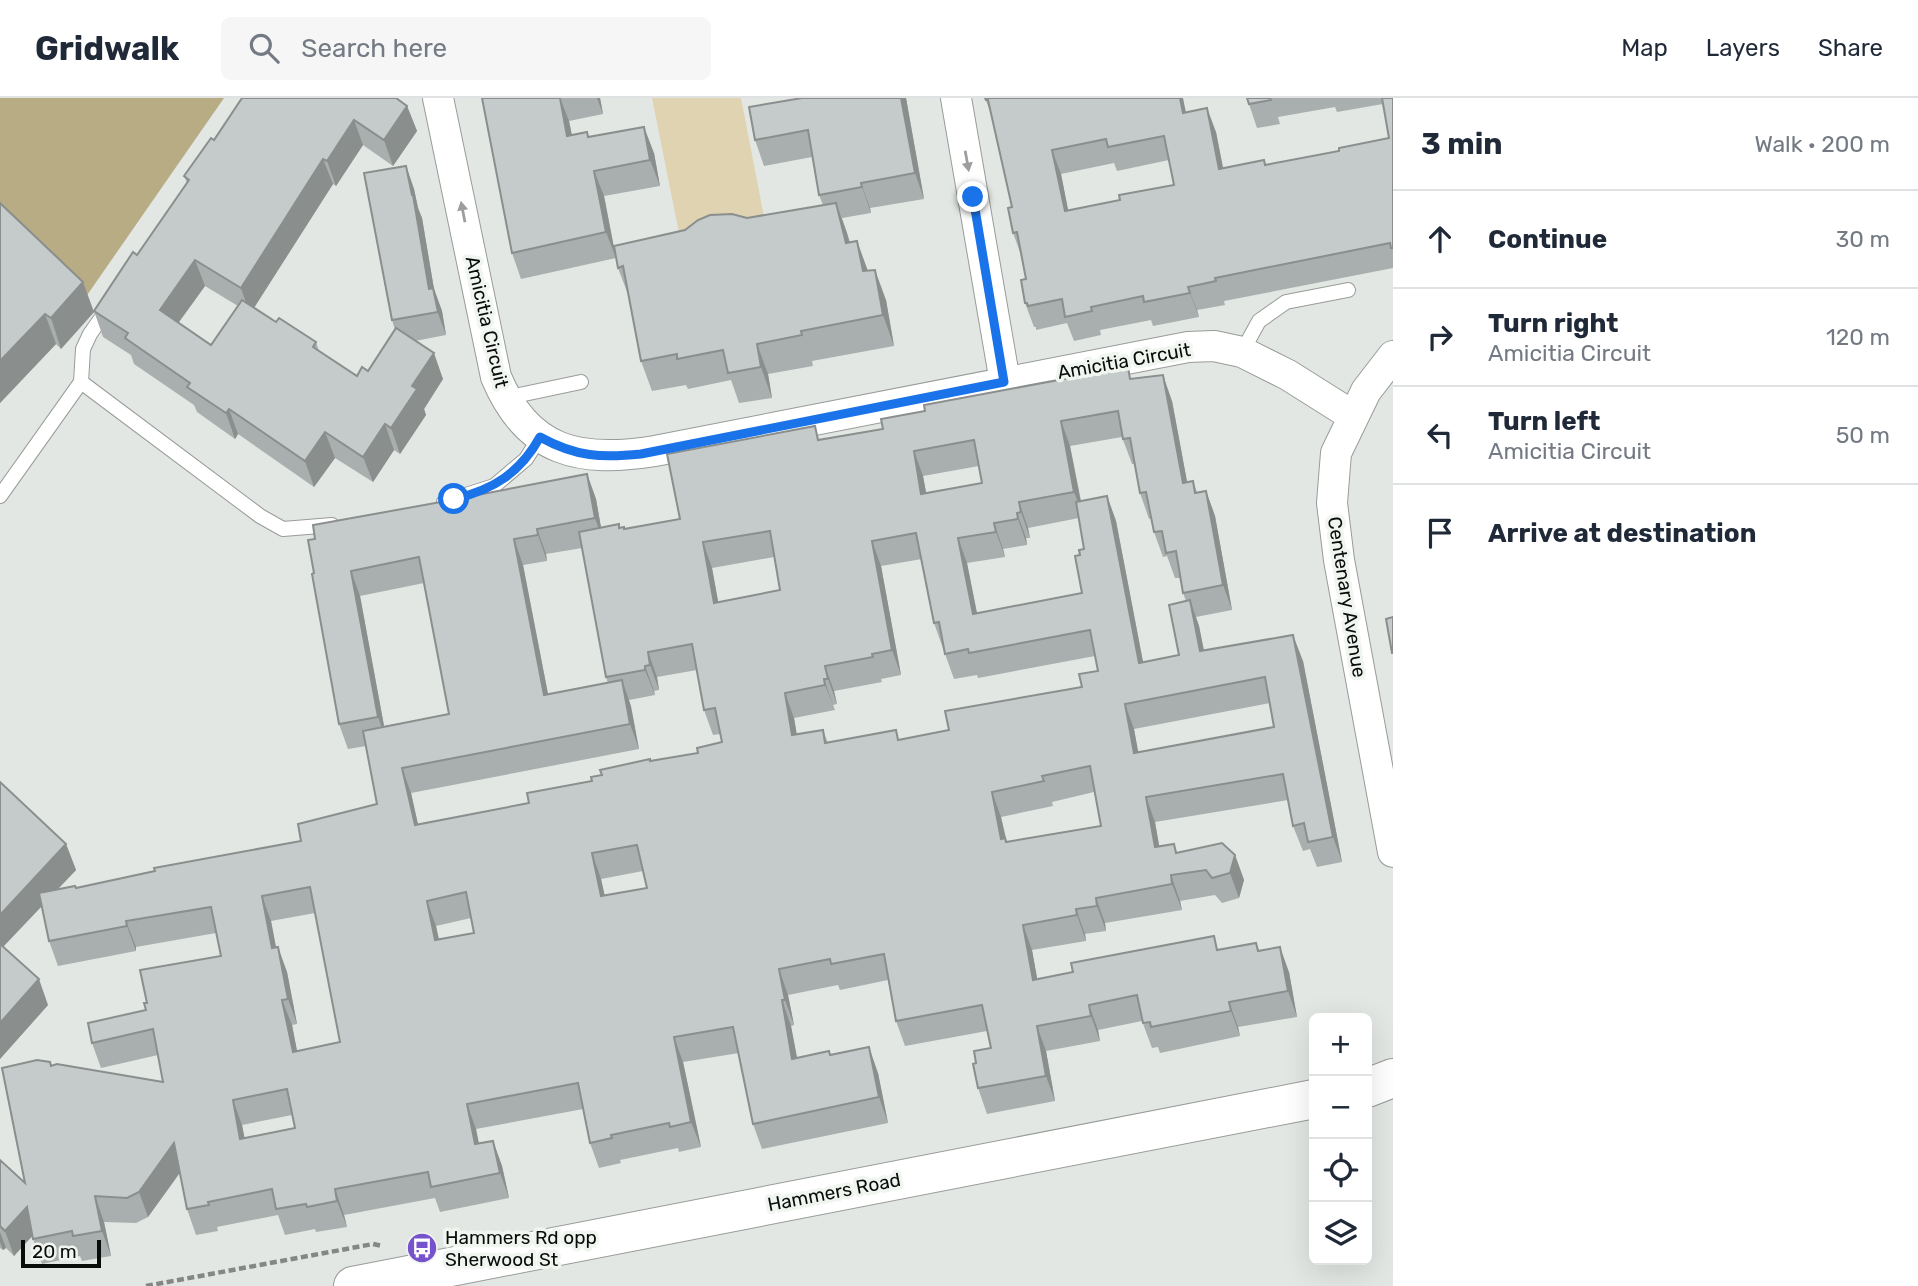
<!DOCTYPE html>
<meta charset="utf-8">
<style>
:root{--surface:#fff;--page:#f6f6f7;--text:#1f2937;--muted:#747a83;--line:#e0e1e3}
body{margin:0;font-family:Rubik,sans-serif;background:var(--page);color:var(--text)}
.controls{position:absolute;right:21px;bottom:21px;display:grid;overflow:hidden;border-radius:10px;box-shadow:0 7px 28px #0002}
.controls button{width:63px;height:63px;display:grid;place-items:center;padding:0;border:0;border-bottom:2px solid var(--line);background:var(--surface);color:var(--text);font:35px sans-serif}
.scale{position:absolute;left:21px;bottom:18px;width:80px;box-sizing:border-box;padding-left:7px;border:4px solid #0a0c0b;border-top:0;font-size:19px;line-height:24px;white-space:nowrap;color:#0a0c0b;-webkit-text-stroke:5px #f0f5f0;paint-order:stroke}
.stop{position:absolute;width:21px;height:21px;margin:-16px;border:5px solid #1a73e8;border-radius:50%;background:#fff}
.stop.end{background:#1a73e8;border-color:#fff;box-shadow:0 2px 7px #0008}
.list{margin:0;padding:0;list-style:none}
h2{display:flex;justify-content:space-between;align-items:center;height:91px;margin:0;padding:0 28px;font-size:30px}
h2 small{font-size:23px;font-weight:400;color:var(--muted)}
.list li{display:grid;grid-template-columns:46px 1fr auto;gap:21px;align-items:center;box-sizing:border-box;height:98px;padding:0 28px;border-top:2px solid var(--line)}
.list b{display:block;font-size:26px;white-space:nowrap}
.list p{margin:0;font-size:23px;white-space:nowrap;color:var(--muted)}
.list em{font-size:23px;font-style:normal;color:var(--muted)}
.icon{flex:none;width:38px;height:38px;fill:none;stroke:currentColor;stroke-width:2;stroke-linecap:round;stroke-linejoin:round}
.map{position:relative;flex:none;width:1393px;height:1188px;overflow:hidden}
header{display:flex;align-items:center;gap:42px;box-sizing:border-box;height:98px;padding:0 35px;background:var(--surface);border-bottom:2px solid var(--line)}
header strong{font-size:33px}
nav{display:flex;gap:38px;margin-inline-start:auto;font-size:24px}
.search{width:490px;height:63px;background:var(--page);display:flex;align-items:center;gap:18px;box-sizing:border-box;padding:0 24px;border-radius:10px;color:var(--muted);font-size:26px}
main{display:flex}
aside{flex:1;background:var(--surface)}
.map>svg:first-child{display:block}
</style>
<header>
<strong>Gridwalk</strong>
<div class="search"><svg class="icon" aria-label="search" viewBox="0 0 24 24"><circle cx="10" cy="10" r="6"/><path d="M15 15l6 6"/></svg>Search here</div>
<nav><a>Map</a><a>Layers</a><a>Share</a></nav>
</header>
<main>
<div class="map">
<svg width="1393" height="1188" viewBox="0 0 1393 1188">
<rect width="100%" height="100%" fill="#e3e7e3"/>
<path fill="#dfd3b1" d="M 652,0 L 741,0 L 766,129 L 681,145 Z"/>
<path fill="#b8ac85" d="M 0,0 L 224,0 L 83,203 L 0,119 Z"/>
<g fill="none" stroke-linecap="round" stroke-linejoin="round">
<g stroke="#989c98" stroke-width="16">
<g id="lane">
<path d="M 1242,254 L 1259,223 L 1286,204 L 1348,192"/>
<path d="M 81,284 L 260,418 L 283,431 L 332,427"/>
<path d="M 505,300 L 581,284"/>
<path d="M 0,398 L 81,284 L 83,251 L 90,236 L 109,209"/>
<path d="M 444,404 L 494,388 L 526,361 L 540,339"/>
</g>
</g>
<g stroke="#989c98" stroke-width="32">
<g id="street">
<path d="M 438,0 L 496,279 C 528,355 580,365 655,353 L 1188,249 L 1214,248 L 1242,254 L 1288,277 L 1353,318"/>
<path d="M 956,0 L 1005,284"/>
<path d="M 1393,258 L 1366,293 L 1336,355 L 1332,405 L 1339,462 L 1393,754"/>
</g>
</g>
<g stroke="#989c98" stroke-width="40">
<g id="secondary">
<path d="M 1367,990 L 1393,980"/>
<path d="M 353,1188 L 1314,1001"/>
</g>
</g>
<path stroke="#848784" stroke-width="4.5" stroke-dasharray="7 3.5" stroke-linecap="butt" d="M 146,1188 L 373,1146 L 382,1148"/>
<use href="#lane" stroke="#fff" stroke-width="14"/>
<use href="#street" stroke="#fff" stroke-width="30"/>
<use href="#secondary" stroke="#fff" stroke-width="38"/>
</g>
<g fill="#a9afae" fill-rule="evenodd">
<path d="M 482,0 L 600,0 L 603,16 L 569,23 L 572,37 L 589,39 L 654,55 L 660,88 L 604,98 L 616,160 L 521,181 L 512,155 Z"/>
<path d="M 906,0 L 924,101 L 870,110 L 871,115 L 842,120 L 850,144 L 857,143 L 867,173 L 886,202 L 894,248 L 812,263 L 813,268 L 768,276 L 772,300 L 739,305 L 731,282 L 688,291 L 686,287 L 652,293 L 641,263 L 629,199 L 618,170 L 747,120 L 823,107 L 819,97 L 812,59 L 764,68 L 755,42 Z"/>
<path d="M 985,0 L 1186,14 L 1216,34 L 1223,71 L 1264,62 L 1266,67 L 1339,53 L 1389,40 L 1383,6 L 1337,14 L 1335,9 L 1278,19 L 1280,26 L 1257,30 L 1247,0 L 1393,0 L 1393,170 L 1224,203 L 1225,207 L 1197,212 L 1199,219 L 1153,228 L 1151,222 L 1100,232 L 1101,237 L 1074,243 L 1067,225 L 1036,232 L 1036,229 L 1034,229 L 1025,205 L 1026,181 L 1020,154 L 1013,135 L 1012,109 L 993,21 ZM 1169,62 L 1174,87 L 1120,102 L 1068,112 L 1061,76 L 1114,65 L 1117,73 Z"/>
<path d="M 407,8 L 417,33 L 393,68 L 363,47 L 336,88 L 333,86 L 254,210 L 276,224 L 316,244 L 319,253 L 357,278 L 368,273 L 395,232 L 392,222 L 406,68 L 414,91 L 418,110 L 422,120 L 434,191 L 442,213 L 446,237 L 415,243 L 443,281 L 424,311 L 426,317 L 400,356 L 394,352 L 373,384 L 335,360 L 314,389 L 238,336 L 235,341 L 197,314 L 194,307 L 134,266 L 131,257 L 103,239 L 94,213 L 137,157 L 187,85 L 184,78 L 214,42 ZM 205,188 L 238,208 L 211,247 L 178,225 Z"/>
<path d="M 0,105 L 94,214 L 61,251 L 56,246 L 0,305 Z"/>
<path d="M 1132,281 L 1172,303 L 1187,384 L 1193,383 L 1197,394 L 1206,393 L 1215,418 L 1232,512 L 1196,519 L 1199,528 L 1204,553 L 1303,563 L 1342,764 L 1317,769 L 1310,751 L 1303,753 L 1293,728 L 1288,702 L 1155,724 L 1159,749 L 1174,746 L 1177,755 L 1235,757 L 1244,782 L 1239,800 L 1222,805 L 1215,797 L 1180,803 L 1182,812 L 1105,825 L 1106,833 L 1085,836 L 1086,843 L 1032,852 L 1037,881 L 1256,845 L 1259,852 L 1289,874 L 1297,919 L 1238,929 L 1240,938 L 1160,955 L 1158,949 L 1152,950 L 1142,923 L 1098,932 L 1100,943 L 1046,953 L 1055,1003 L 987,1016 L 978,990 L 976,965 L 991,950 L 987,933 L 905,948 L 896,923 L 888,882 L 840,892 L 838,887 L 788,897 L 794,927 L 791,928 L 797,960 L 831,957 L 878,975 L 888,1025 L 762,1051 L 753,1026 L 739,955 L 683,964 L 701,1049 L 679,1054 L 678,1050 L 620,1062 L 621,1065 L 599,1070 L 590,1045 L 583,1011 L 476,1031 L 479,1046 L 493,1043 L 502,1068 L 509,1100 L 440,1114 L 435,1100 L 344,1117 L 347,1129 L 316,1134 L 315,1131 L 285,1137 L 278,1117 L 217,1129 L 218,1133 L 196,1137 L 187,1111 L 180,1075 L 148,1119 L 136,1125 L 104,1124 L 111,1158 L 82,1163 L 80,1158 L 42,1166 L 32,1138 L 14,1158 L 6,1150 L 3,1152 L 0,1150 L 0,1062 L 25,1085 L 51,968 L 163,984 L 158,957 L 101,970 L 92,945 L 146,912 L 147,905 L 221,858 L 216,835 L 136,849 L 136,853 L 58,868 L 49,843 L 42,808 L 3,849 L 48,907 L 0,961 L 0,684 L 66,746 L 76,772 L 57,792 L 76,790 L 301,743 L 377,706 L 366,648 L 348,651 L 339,626 L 314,475 L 315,441 L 461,400 L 587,376 L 596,401 L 601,430 L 620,430 L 625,431 L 680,421 L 820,342 L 883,331 ZM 1122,339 L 1132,366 L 1135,366 L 1140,395 L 1149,421 L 1151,420 L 1154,434 L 1163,459 L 1167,458 L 1175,480 L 1180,480 L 1183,495 L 1186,503 L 1179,557 L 1143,564 L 1116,423 L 1107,398 L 1081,403 L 1070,348 ZM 979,368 L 982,385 L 926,395 L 923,378 ZM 1079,420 L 1084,451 L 1080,457 L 1082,495 L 977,515 L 967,465 L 1005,459 L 1003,451 L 1027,447 L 1026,440 L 1030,440 L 1028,430 ZM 582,450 L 606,579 L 608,585 L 548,596 L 523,467 L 547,463 L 546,456 ZM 774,459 L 780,492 L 718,504 L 712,470 ZM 922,461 L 934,525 L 954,581 L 977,577 L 978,580 L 1095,558 L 1098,573 L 1082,589 L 949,632 L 900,642 L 828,645 L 823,632 L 797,637 L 794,620 L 835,612 L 833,607 L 837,606 L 834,593 L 882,584 L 881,581 L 901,577 L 881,468 ZM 424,485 L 449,616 L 384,628 L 360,498 ZM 697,572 L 704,612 L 713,637 L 720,636 L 722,644 L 698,655 L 651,663 L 602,677 L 592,683 L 529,705 L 418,727 L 411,695 L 639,651 L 629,602 L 655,597 L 654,593 L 659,592 L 657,579 ZM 1270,605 L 1274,629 L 1138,654 L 1134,631 ZM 1094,694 L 1101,728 L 1007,744 L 1001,719 L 1053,708 L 1052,704 ZM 643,773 L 647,790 L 605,798 L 601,781 ZM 315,815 L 340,944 L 297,953 L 292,927 L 297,926 L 287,874 L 276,849 L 271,823 ZM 471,820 L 474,835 L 439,841 L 436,828 ZM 292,1017 L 295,1030 L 244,1040 L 242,1027 Z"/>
</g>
<g fill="#8a8e8d">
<path d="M 560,0 L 569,23 L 577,64 L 567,38 Z"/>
<path d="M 597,0 L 600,0 L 603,16 Z"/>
<path d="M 901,0 L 906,0 L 924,101 L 915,75 Z"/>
<path d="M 1180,0 L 1183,0 L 1191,39 L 1183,15 Z"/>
<path d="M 407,8 L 417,33 L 393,68 L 384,42 Z"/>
<path d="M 1207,10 L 1216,34 L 1228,95 L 1219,71 Z"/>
<path d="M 354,22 L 363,47 L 336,88 L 327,63 Z"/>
<path d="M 644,29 L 654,55 L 660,88 L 650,62 Z"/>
<path d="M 1052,52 L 1061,76 L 1073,137 L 1065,113 Z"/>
<path d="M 323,61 L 333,86 L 250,216 L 241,190 Z"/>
<path d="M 406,68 L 414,91 L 418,110 L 422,120 L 434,191 L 442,213 L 446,237 L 429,191 Z"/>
<path d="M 594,73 L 604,98 L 616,160 L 606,134 Z"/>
<path d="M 861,85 L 870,110 L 871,115 L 862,89 Z"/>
<path d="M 836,105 L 847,135 L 857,175 L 846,145 Z"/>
<path d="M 857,143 L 868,173 L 863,173 Z"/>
<path d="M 195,162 L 205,188 L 169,238 L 160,212 Z"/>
<path d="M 875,172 L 886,202 L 894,248 L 883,217 Z"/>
<path d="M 83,184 L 94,214 L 61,251 L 51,220 Z"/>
<path d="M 1188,189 L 1197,212 L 1199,219 L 1190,195 Z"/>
<path d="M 45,216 L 56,246 L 0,305 L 0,263 Z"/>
<path d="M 757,246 L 768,276 L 772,300 L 761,269 Z"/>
<path d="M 434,255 L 443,281 L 424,311 L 426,317 L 400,356 L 391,330 L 412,288 Z"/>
<path d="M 1163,277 L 1172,303 L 1192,410 L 1183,385 Z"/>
<path d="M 229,311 L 238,336 L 235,341 L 226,315 Z"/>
<path d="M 1061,323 L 1070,348 L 1084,420 L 1074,394 Z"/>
<path d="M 385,326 L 394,352 L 373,384 L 363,359 Z"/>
<path d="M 325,334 L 335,360 L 314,389 L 305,363 Z"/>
<path d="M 914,353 L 923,378 L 931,421 L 921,396 Z"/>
<path d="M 587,376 L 596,401 L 604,446 L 595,420 Z"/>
<path d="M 1206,393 L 1215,418 L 1232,512 L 1223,487 Z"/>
<path d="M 1107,398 L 1116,423 L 1148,590 L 1139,565 Z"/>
<path d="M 1019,404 L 1028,430 L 1030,440 L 1021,414 Z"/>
<path d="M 1017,415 L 1026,440 L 1027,447 L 1018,421 Z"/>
<path d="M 994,425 L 1003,451 L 1005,459 L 996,434 Z"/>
<path d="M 537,431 L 546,456 L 547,463 L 538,437 Z"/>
<path d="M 958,440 L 967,465 L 982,541 L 973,516 Z"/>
<path d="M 514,441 L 523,467 L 553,622 L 544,597 Z"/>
<path d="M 872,443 L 881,468 L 901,577 L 892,552 Z"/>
<path d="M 703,444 L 712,470 L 723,530 L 714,505 Z"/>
<path d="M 351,473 L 360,498 L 387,644 L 378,619 Z"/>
<path d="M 1190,502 L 1199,528 L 1209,578 L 1200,553 Z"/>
<path d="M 1293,537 L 1303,563 L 1342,764 L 1333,739 Z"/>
<path d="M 648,554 L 657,579 L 659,592 L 650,567 Z"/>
<path d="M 645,568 L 654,593 L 655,597 L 645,572 Z"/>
<path d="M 825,568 L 834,593 L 837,606 L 828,581 Z"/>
<path d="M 824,581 L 833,607 L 835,612 L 825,587 Z"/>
<path d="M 622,582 L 631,608 L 639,651 L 630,626 Z"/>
<path d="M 785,595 L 794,620 L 801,663 L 792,637 Z"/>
<path d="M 1125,606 L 1134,631 L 1143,680 L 1134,655 Z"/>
<path d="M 402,670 L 411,695 L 424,753 L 415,727 Z"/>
<path d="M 992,694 L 1001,719 L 1006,742 L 1014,765 L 1001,741 Z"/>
<path d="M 1146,699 L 1155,724 L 1164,775 L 1155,749 Z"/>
<path d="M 66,746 L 76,772 L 0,852 L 0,817 Z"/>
<path d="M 592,755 L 601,781 L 610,824 L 601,798 Z"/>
<path d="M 1235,757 L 1244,782 L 1239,800 L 1230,775 Z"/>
<path d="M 1171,777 L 1180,803 L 1182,812 L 1172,786 Z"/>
<path d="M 262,798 L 271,823 L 281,876 L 272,850 Z"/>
<path d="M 1096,800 L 1105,825 L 1106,833 L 1097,808 Z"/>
<path d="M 427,803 L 436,828 L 444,867 L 435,842 Z"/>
<path d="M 1076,811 L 1085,836 L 1086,843 L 1077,817 Z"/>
<path d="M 126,823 L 136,849 L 136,853 L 127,828 Z"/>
<path d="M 1023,827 L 1032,852 L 1042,907 L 1033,882 Z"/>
<path d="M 278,849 L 287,874 L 297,926 L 288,901 Z"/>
<path d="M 1280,849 L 1289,874 L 1297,919 L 1288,893 Z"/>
<path d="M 779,871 L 788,897 L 794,927 L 785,902 Z"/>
<path d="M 39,881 L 48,907 L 0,961 L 0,925 Z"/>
<path d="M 282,902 L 292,927 L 302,979 L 293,954 Z"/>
<path d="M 782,902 L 791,928 L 802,986 L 792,961 Z"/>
<path d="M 1229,904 L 1238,929 L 1240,938 L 1231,913 Z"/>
<path d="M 1089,907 L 1098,932 L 1100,943 L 1091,918 Z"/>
<path d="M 1037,928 L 1046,953 L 1055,1003 L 1046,978 Z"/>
<path d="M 674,939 L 683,964 L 701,1049 L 691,1024 Z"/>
<path d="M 869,949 L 878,975 L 888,1025 L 879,999 Z"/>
<path d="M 233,1002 L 242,1027 L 250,1066 L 240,1041 Z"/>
<path d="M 467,1006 L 476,1031 L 484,1072 L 475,1046 Z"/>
<path d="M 493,1043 L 502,1068 L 509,1100 L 500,1075 Z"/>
<path d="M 174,1045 L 183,1070 L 148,1119 L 139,1094 Z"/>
<path d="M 335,1091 L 344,1117 L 347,1129 L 337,1103 Z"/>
<path d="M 95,1098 L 104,1124 L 111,1158 L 102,1133 Z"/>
<path d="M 27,1109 L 36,1134 L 14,1158 L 5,1133 Z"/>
<path d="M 0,1134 L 6,1150 L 3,1152 L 0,1144 Z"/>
</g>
<g fill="#c5cbca" stroke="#8a8e8d" stroke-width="2" fill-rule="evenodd">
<path d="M 242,0 L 396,0 L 407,8 L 384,42 L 354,22 L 327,63 L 323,61 L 241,190 L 195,162 L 160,212 L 211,247 L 242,202 L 276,224 L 279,220 L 316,244 L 313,249 L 357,278 L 362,269 L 368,273 L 396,230 L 434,255 L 412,288 L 417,291 L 391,330 L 385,326 L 363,359 L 325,334 L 305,363 L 229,311 L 226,315 L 187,289 L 190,285 L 125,240 L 128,235 L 94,213 L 133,154 L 137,157 L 189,82 L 184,78 L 211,40 L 214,42 Z"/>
<path d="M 482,0 L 560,0 L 567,38 L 587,34 L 588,39 L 644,29 L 650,62 L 594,73 L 606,134 L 512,155 Z"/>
<path d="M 802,0 L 901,0 L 915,75 L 861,85 L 862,89 L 819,97 L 808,32 L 755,42 L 749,9 Z"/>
<path d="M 985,0 L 1180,0 L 1183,15 L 1207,10 L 1219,71 L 1264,62 L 1265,67 L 1339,53 L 1339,50 L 1389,40 L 1382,0 L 1393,0 L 1393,150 L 1391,150 L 1390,145 L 1215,180 L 1216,183 L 1188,189 L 1190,195 L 1144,204 L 1143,198 L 1091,209 L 1092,213 L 1065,219 L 1062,201 L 1028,208 L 1027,205 L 1025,205 L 1021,182 L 1026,181 L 1017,134 L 1013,135 L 1008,110 L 1012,109 L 988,2 L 986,2 ZM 1164,38 L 1174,87 L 1119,97 L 1120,102 L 1065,113 L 1052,52 L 1106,41 L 1108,49 Z"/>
<path d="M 1247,0 L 1270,0 L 1271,2 L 1249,6 Z"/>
<path d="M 406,68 L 412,97 L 413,97 L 429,191 L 433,190 L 438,214 L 392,222 L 364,75 Z"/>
<path d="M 0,105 L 83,184 L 51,220 L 45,216 L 0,263 Z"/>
<path d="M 836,105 L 846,145 L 857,143 L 863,173 L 875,172 L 883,217 L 801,233 L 802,237 L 757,246 L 761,269 L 728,275 L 723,252 L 677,261 L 677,256 L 641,263 L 623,168 L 618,170 L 614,148 L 685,132 L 698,122 L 710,117 L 732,116 L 747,120 Z"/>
<path d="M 1128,269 L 1130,281 L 1163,277 L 1183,385 L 1193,383 L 1195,395 L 1206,393 L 1223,487 L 1183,495 L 1176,453 L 1166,455 L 1162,433 L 1154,434 L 1146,394 L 1140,395 L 1130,340 L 1123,341 L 1118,313 L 1061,323 L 1074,394 L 1019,404 L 1021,414 L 1017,415 L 1018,421 L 994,425 L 996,434 L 958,440 L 973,516 L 1082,495 L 1075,458 L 1080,457 L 1079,452 L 1084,451 L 1076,404 L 1107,398 L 1139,565 L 1179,557 L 1169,507 L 1190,502 L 1200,553 L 1293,537 L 1333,739 L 1308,744 L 1304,725 L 1293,728 L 1283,676 L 1146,699 L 1155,749 L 1174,746 L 1176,755 L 1222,745 L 1235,757 L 1230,775 L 1212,780 L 1206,772 L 1171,777 L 1172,786 L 1096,800 L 1097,808 L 1076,811 L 1077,817 L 1023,827 L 1033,882 L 1073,874 L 1071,865 L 1214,838 L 1217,852 L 1256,845 L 1258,853 L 1280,849 L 1288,893 L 1229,904 L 1231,913 L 1151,929 L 1150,924 L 1143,925 L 1137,897 L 1089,907 L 1091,918 L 1037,928 L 1046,978 L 978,990 L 973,966 L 976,965 L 974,953 L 991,950 L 982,907 L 896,923 L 884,856 L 831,866 L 830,861 L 779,871 L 785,902 L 782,902 L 792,961 L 829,953 L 830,957 L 869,949 L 879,999 L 753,1026 L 733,929 L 674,939 L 691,1024 L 670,1029 L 669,1025 L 611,1037 L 612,1040 L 590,1045 L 578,985 L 467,1006 L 475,1046 L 493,1043 L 500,1075 L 431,1089 L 428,1074 L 335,1091 L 337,1103 L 307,1109 L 306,1106 L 276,1111 L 272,1091 L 208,1104 L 209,1107 L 187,1111 L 174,1045 L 139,1094 L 127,1100 L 95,1098 L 102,1133 L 73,1138 L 72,1133 L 33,1141 L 27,1109 L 5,1133 L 0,1128 L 0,1062 L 25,1085 L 2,970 L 37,962 L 50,964 L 51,968 L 57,966 L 163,984 L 153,931 L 92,945 L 88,925 L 146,912 L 144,905 L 147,905 L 140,872 L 221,858 L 211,809 L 126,823 L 127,828 L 49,843 L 39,795 L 75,788 L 76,790 L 155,773 L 154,770 L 301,743 L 298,726 L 377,706 L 363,633 L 449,616 L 419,459 L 351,473 L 378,619 L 339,626 L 312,476 L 314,475 L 308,442 L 315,441 L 313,427 L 441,404 L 440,400 L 460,397 L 461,400 L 587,376 L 595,420 L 537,431 L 538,437 L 514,441 L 544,597 L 622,582 L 630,626 L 402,670 L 415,727 L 529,705 L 527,695 L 592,683 L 591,679 L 602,677 L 600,672 L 650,661 L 650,663 L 698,655 L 697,650 L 722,644 L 715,610 L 704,612 L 692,546 L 648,554 L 650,567 L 645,568 L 645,572 L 606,579 L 579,434 L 619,426 L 619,430 L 624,429 L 624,431 L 680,421 L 667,356 L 815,328 L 818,342 L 883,331 L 881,321 L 925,313 L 924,307 ZM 974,342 L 982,385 L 921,396 L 914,353 ZM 770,433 L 780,492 L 714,505 L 703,444 ZM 916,435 L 934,525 L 939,524 L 945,556 L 968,551 L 969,555 L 1090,532 L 1098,573 L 1079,576 L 1082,589 L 945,613 L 949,632 L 898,642 L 896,632 L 825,645 L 823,632 L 792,637 L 785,595 L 825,587 L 824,581 L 828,581 L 825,568 L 873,559 L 872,556 L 892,552 L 872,443 ZM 1265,579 L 1274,629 L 1134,655 L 1125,606 ZM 1090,668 L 1101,728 L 1006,744 L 1005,740 L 1001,741 L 992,694 L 1044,683 L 1042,678 ZM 637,747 L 647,790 L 601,798 L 592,755 ZM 310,789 L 340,944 L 293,954 L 282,902 L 288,901 L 278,849 L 272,850 L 262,798 ZM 466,794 L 474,835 L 435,842 L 427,803 ZM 287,991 L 295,1030 L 240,1041 L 233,1002 Z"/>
<path d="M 1393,519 L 1393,555 L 1392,555 L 1386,521 Z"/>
<path d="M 0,684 L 66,746 L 0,817 Z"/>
<path d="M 0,846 L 39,881 L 0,925 Z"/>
</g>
<defs><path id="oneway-solid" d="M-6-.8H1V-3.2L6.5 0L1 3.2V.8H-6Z" transform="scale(1.75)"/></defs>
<g fill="#9d9e9d">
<use href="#oneway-solid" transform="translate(967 63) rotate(80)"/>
<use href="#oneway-solid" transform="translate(463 114) rotate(-101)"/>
</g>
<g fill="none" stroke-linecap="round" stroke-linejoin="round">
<path stroke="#1a73e8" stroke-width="9" d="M 454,401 C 493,392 520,375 540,339 C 576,359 602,360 641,356 L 1004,284 L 973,99"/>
</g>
<defs>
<g id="bus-disc" transform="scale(1.575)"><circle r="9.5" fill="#7652cc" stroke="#f0f5f0"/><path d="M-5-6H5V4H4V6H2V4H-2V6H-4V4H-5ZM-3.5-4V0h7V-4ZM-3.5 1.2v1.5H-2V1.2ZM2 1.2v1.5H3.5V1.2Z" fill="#fff"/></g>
</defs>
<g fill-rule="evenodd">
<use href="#bus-disc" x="422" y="1150"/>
</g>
<g text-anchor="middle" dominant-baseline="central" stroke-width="7" stroke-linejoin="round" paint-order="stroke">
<g font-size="19" fill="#0a0c0b" stroke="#f0f5f0">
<text transform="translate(487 224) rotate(77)">Amicitia Circuit</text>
<text transform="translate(1124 263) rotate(-10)">Amicitia Circuit</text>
<text transform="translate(1347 499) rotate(81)">Centenary Avenue</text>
<text transform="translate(834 1094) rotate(-11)">Hammers Road</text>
</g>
<g font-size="19" fill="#0a0c0b" stroke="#f0f5f0" text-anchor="start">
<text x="445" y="1139">Hammers Rd opp<tspan x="445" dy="22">Sherwood St</tspan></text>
</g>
</g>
</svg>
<div class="controls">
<button>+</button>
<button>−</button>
<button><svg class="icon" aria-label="locate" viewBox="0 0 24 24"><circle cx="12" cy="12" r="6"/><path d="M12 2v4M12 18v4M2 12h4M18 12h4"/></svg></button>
<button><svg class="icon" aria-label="layers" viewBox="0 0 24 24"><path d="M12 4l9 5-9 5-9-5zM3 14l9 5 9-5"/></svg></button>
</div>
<div class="scale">20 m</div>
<div class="stop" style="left:454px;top:401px"></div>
<div class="stop end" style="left:973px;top:99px"></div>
</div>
<aside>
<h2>3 min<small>Walk · 200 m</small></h2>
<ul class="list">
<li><svg class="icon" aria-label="ahead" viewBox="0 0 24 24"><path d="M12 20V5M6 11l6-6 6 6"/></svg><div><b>Continue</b></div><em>30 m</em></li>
<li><svg class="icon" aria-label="right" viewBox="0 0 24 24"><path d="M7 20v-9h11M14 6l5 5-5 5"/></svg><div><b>Turn right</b><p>Amicitia Circuit</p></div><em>120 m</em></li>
<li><svg class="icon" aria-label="left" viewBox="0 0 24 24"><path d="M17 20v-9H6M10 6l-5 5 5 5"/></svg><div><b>Turn left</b><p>Amicitia Circuit</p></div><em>50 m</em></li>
<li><svg class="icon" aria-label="arrive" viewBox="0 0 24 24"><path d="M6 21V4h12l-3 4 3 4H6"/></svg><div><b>Arrive at destination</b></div></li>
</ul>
</aside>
</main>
